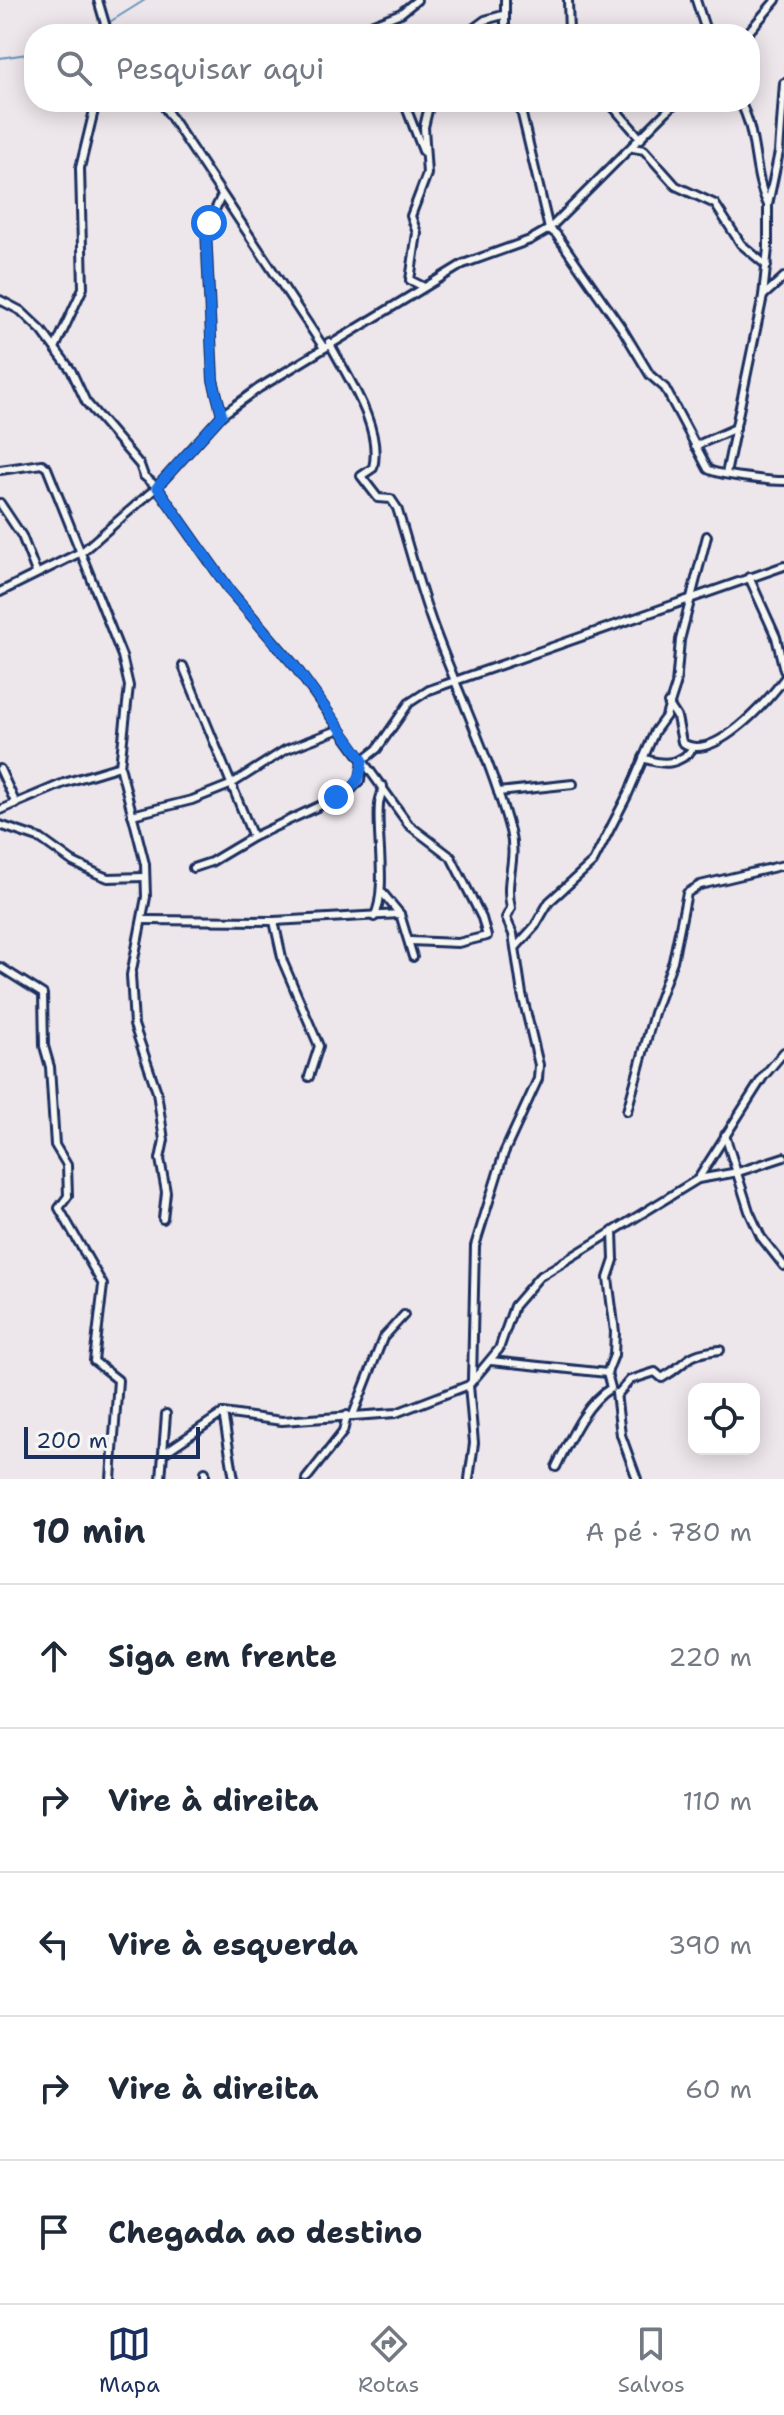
<!DOCTYPE html>
<html lang="pt">
<meta charset="utf-8">
<style>
:root{--surface:#fff;--page:#f2f2f3;--text:#1f2937;--muted:#747a83;--line:#e0e1e3;--accent:#1b2f5e}
body{margin:0;font-family:"Shantell Sans",sans-serif;background:var(--page);color:var(--text)}
.controls{position:absolute;right:24px;bottom:24px;display:grid;overflow:hidden;border-radius:16px;box-shadow:0 4px 20px #0003}
.controls button{width:72px;height:72px;display:grid;place-items:center;padding:0;border:0;border-bottom:2px solid var(--line);background:var(--surface);color:var(--text);font:40px sans-serif}
.scale{position:absolute;left:24px;bottom:20px;width:176px;box-sizing:border-box;padding-left:8px;border:4px solid #1b2f5e;border-top:0;font-size:22px;line-height:28px;white-space:nowrap;color:#1b2f5e;-webkit-text-stroke:6px #f6f6f2;paint-order:stroke}
.stop{position:absolute;width:24px;height:24px;margin:-18px;border:6px solid #1a73e8;border-radius:50%;background:#fff}
.stop.end{background:#1a73e8;border-color:#fff;box-shadow:0 2px 8px #0008}
.list{margin:0;padding:0;list-style:none}
h2{display:flex;justify-content:space-between;align-items:center;height:104px;margin:0;padding:0 32px;font-size:34px}
h2 small{font-size:26px;font-weight:400;color:var(--muted)}
.list li{display:grid;grid-template-columns:52px 1fr auto;gap:24px;align-items:center;box-sizing:border-box;height:144px;padding:0 32px;border-top:2px solid var(--line)}
.list b{display:block;font-size:30px;white-space:nowrap}
.list em{font-size:26px;font-style:normal;color:var(--muted)}
.icon{flex:none;width:44px;height:44px;fill:none;stroke:currentColor;stroke-width:2;stroke-linecap:round;stroke-linejoin:round}
.map{position:relative;flex:none;width:784px;height:1479px;overflow:hidden}
.search{position:absolute;background:var(--surface);box-shadow:0 4px 20px #0003;left:24px;right:24px;top:24px;height:88px;display:flex;align-items:center;gap:20px;box-sizing:border-box;padding:0 28px;border-radius:32px;color:var(--muted);font-size:30px}
.sheet{height:824px;background:var(--surface)}
nav{display:flex;justify-content:space-around;align-items:center;box-sizing:border-box;height:112px;border-top:2px solid var(--line);background:var(--surface);font-size:22px;color:var(--muted)}
nav a{display:grid;justify-items:center;gap:4px}
nav .on{color:var(--accent)}
.map>svg:first-child{display:block}
</style>
<div class="map">
<svg width="784" height="1479" viewBox="0 0 784 1479">
<rect width="100%" height="100%" fill="#ede6eb"/>
<filter id="ink" filterUnits="userSpaceOnUse"><feTurbulence type="fractalNoise" baseFrequency=".0125" numOctaves="2"/><feDisplacementMap in="SourceGraphic" scale="16" xChannelSelector="R" yChannelSelector="G"/><feConvolveMatrix kernelMatrix="1 2 1 2 8 2 1 2 1" color-interpolation-filters="sRGB"/></filter>
<g filter="url(#ink)">
<g fill="none" stroke-linecap="round" stroke-linejoin="round">
<g stroke="#6795bc" stroke-width="2">
<path d="M 108,23 L 145,0"/>
<path d="M 74,34 L 90,25 L 102,25"/>
<path d="M 0,58 L 34,53"/>
</g>
<g stroke="#1b2f5e" stroke-width="12">
<g id="minor">
<path d="M 98,0 L 108,34"/>
<path d="M 568,0 L 569,34"/>
<path d="M 696,0 L 707,34"/>
<path d="M 369,34 L 373,24 L 401,13 L 417,0"/>
<path d="M 466,34 L 485,20 L 503,15"/>
<path d="M 505,34 L 505,0"/>
<path d="M 747,34 L 776,0"/>
<path d="M 161,102 L 324,348"/>
<path d="M 404,102 L 423,151"/>
<path d="M 519,102 L 549,229 L 556,234 L 623,330 L 650,375 L 665,388 L 708,469 C 715,475 771,481 784,481"/>
<path d="M 609,102 L 641,139"/>
<path d="M 740,102 C 758,134 752,172 768,205"/>
<path d="M 633,148 L 644,150 L 676,186 L 715,204 L 741,244 L 767,266"/>
<path d="M 221,197 L 206,229 L 213,380 L 222,415"/>
<path d="M 424,287 L 410,280 L 417,233 L 411,216 L 427,174 L 424,127 L 430,102"/>
<path d="M 763,296 L 784,277"/>
<path d="M 0,300 L 21,311 L 42,331 L 71,370 L 86,402 L 140,465 L 144,476 L 157,487 L 231,592 L 294,665 L 409,825 L 451,857 L 482,918 L 487,936 L 458,943 L 410,941"/>
<path d="M 329,342 C 347,377 383,427 373,468 L 361,476 L 378,498 L 391,499 L 397,508 C 409,546 419,587 433,625 C 458,693 491,760 510,831 C 518,861 504,879 511,908 L 506,918 L 513,934 L 522,994 L 539,1065 L 538,1079 L 504,1153 L 475,1246 L 472,1380"/>
<path d="M 55,348 L 83,288 L 80,168 L 96,102"/>
<path d="M 695,446 L 736,428"/>
<path d="M 0,470 L 42,464 L 47,468 L 122,656 L 129,686 L 120,766"/>
<path d="M 726,474 L 763,296 L 768,248 L 768,205 L 779,152 L 784,83"/>
<path d="M 0,503 L 22,536 L 36,572"/>
<path d="M 749,577 L 776,637 L 784,670"/>
<path d="M 0,592 L 83,551 L 157,487 L 222,415 L 259,388 L 463,264 L 530,240 L 549,229 L 676,102"/>
<path d="M 183,666 L 253,837"/>
<path d="M 668,703 L 677,717 L 682,742 C 711,765 768,701 784,679"/>
<path d="M 643,758 C 664,766 680,765 694,747"/>
<path d="M 0,769 L 16,804"/>
<path d="M 498,792 L 573,784"/>
<path d="M 0,810 L 64,783 L 120,766 L 145,864 L 146,897 L 131,975 L 134,1025 L 157,1092 L 164,1140 L 160,1159 L 166,1192 L 163,1219"/>
<path d="M 132,815 L 192,800 L 230,785 L 285,750 L 340,729"/>
<path d="M 0,825 L 41,839 L 73,862 L 98,874 L 108,878 L 144,877"/>
<path d="M 193,868 L 211,862 L 253,837 L 349,792 L 360,780 L 363,760 L 377,749 L 409,703 L 429,690 L 784,566"/>
<path d="M 381,891 L 400,914 L 413,957"/>
<path d="M 374,917 C 388,892 376,835 379,805 C 379,799 383,792 383,786"/>
<path d="M 142,920 L 274,921 L 400,914"/>
<path d="M 274,921 L 283,962 L 319,1046 L 309,1077"/>
<path d="M 516,947 L 535,926 L 549,902 L 593,862 L 628,794 L 655,731 L 666,716 L 676,685 L 680,640 L 707,536"/>
<path d="M 0,967 L 43,994 L 44,1046 L 50,1067 L 55,1145 L 67,1165 L 68,1196 L 59,1208 L 103,1285 L 94,1361 L 118,1380 L 111,1479"/>
<path d="M 627,1111 L 654,1013 L 673,961 L 687,893 L 700,885 L 784,865"/>
<path d="M 725,1135 L 749,1211 L 761,1237 L 784,1266"/>
<path d="M 698,1179 L 738,1172 L 784,1157"/>
<path d="M 491,1361 L 607,1373"/>
<path d="M 469,1385 L 474,1443 L 469,1479"/>
<path d="M 616,1393 L 621,1435 L 637,1479"/>
<path d="M 617,1395 L 630,1380 L 655,1372 L 662,1378 C 690,1363 681,1354 720,1350"/>
<path d="M 223,1413 L 234,1479"/>
<path d="M 353,1415 L 383,1338 L 404,1315"/>
<path d="M 164,1453 L 223,1413 L 282,1421 L 396,1413 L 469,1385 L 499,1349 L 514,1306 L 539,1277 L 698,1179 L 763,1077 L 784,1052"/>
<path d="M 556,1467 C 569,1441 586,1402 611,1388 L 607,1373 L 614,1355 L 615,1332 L 608,1278 L 614,1260 L 613,1231"/>
<path d="M 205,1472 L 205,1479"/>
<path d="M 161,1479 L 166,1414"/>
<path d="M 306,1479 L 343,1432 L 347,1415"/>
</g>
</g>
<use href="#minor" stroke="#f6f6f2" stroke-width="6"/>
</g>
</g>
<g fill="none" stroke-linecap="round" stroke-linejoin="round" filter="url(#ink)">
<path stroke="#1a73e8" stroke-width="10" d="M 209,223 L 206,229 L 213,380 L 222,415 L 157,487 L 231,592 L 294,665 L 363,760 C 360,780 356,789 336,797"/>
</g>
</svg>
<div class="controls">
<button><svg class="icon" aria-label="locate" viewBox="0 0 24 24"><circle cx="12" cy="12" r="6"/><path d="M12 2v4M12 18v4M2 12h4M18 12h4"/></svg></button>
</div>
<div class="scale">200 m</div>
<div class="stop" style="left:209px;top:223px"></div>
<div class="stop end" style="left:336px;top:797px"></div>
<div class="search"><svg class="icon" aria-label="search" viewBox="0 0 24 24"><circle cx="10" cy="10" r="6"/><path d="M15 15l6 6"/></svg>Pesquisar aqui</div>
</div>
<section class="sheet">
<h2>10 min<small>A pé · 780 m</small></h2>
<ul class="list">
<li><svg class="icon" aria-label="ahead" viewBox="0 0 24 24"><path d="M12 20V5M6 11l6-6 6 6"/></svg><div><b>Siga em frente</b></div><em>220 m</em></li>
<li><svg class="icon" aria-label="right" viewBox="0 0 24 24"><path d="M7 20v-9h11M14 6l5 5-5 5"/></svg><div><b>Vire à direita</b></div><em>110 m</em></li>
<li><svg class="icon" aria-label="left" viewBox="0 0 24 24"><path d="M17 20v-9H6M10 6l-5 5 5 5"/></svg><div><b>Vire à esquerda</b></div><em>390 m</em></li>
<li><svg class="icon" aria-label="right" viewBox="0 0 24 24"><path d="M7 20v-9h11M14 6l5 5-5 5"/></svg><div><b>Vire à direita</b></div><em>60 m</em></li>
<li><svg class="icon" aria-label="arrive" viewBox="0 0 24 24"><path d="M6 21V4h12l-3 4 3 4H6"/></svg><div><b>Chegada ao destino</b></div></li>
</ul>
</section>
<nav>
<a class="on"><svg class="icon" aria-label="map" viewBox="0 0 24 24"><path d="M3 6l6-2 6 2 6-2v14l-6 2-6-2-6 2zM9 4v14M15 6v14"/></svg>Mapa</a>
<a><svg class="icon" aria-label="directions" viewBox="0 0 24 24"><path d="M12 3l9 9-9 9-9-9zM9 14v-3h6M13 9l2 2-2 2"/></svg>Rotas</a>
<a><svg class="icon" aria-label="saved" viewBox="0 0 24 24"><path d="M7 4h10v16l-5-4-5 4z"/></svg>Salvos</a>
</nav>
